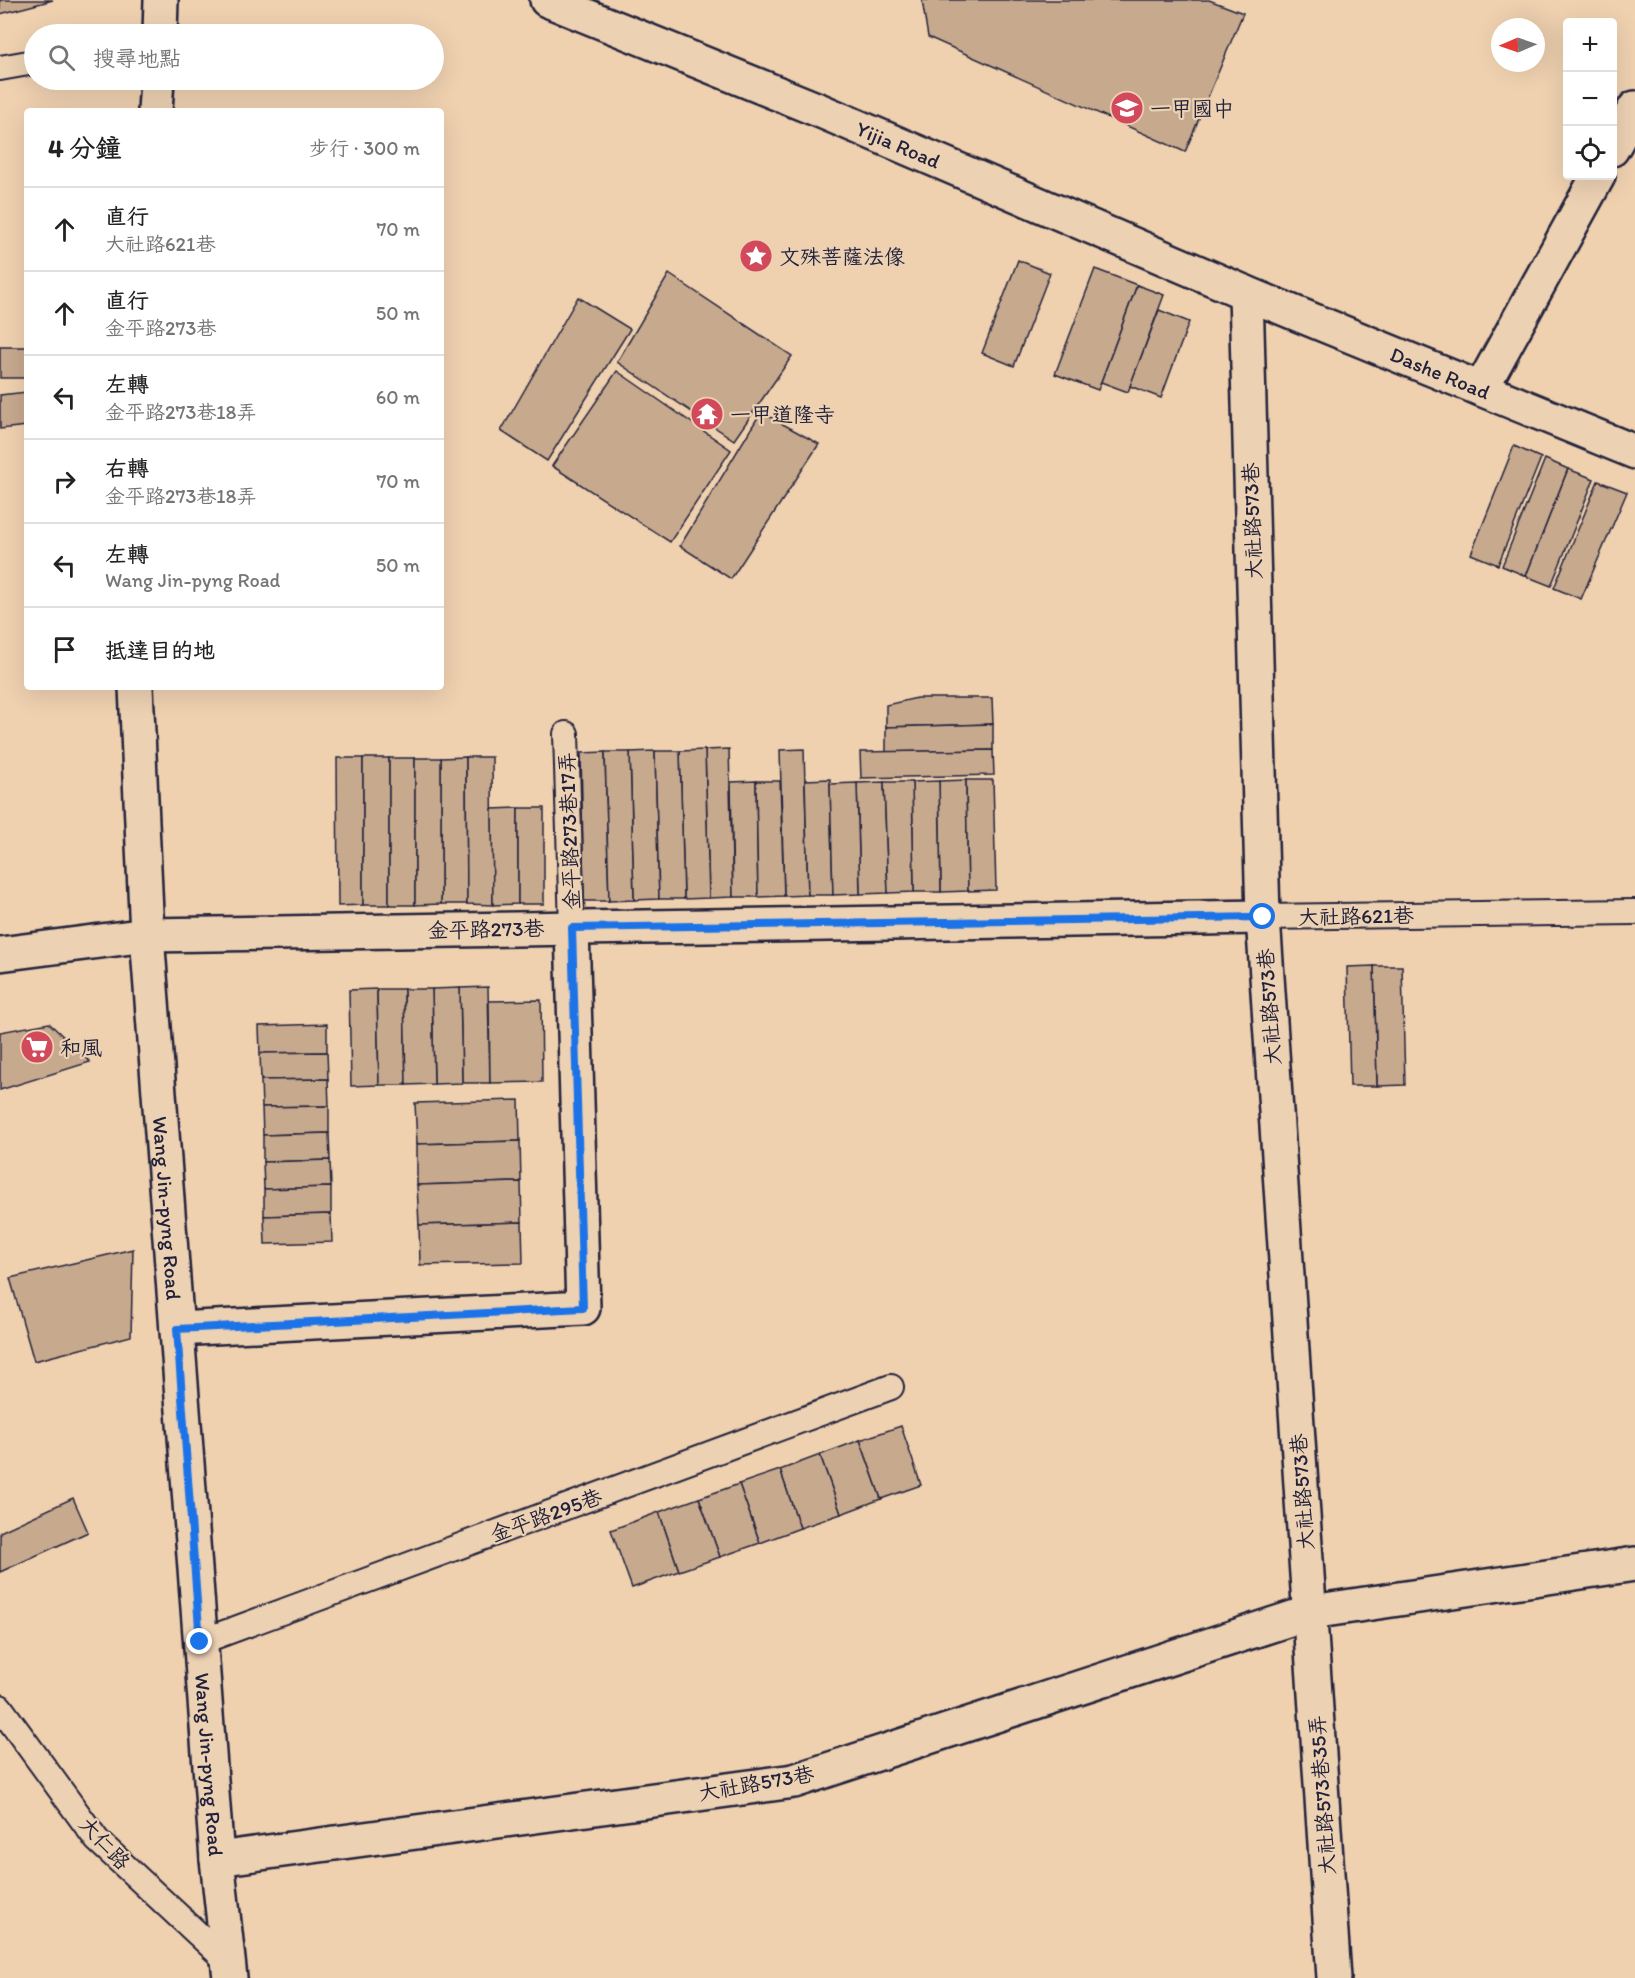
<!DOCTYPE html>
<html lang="zh-TW">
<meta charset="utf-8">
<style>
:root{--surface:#fff;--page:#f2f2f2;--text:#222;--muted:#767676;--line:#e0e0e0}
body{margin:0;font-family:Itim,"LXGW WenKai TC",sans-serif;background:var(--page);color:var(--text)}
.controls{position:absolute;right:18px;top:18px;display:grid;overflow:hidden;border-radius:6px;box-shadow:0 6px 24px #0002}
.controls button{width:54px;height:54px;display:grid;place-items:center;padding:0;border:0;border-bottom:2px solid var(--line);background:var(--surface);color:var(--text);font:30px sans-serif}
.compass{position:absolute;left:1491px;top:18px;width:54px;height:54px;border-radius:50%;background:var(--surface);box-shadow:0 6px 24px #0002;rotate:268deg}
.stop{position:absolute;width:18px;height:18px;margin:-14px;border:4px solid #1a73e8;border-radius:50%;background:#fff}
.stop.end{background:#1a73e8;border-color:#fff;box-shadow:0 2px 6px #0008}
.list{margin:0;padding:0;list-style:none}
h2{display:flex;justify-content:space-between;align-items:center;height:78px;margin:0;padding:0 24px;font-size:26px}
h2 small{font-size:20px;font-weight:400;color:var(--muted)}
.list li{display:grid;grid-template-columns:39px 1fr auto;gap:18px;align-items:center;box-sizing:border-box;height:84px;padding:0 24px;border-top:2px solid var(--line)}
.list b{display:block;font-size:22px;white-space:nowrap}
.list p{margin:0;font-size:20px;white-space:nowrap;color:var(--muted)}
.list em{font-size:20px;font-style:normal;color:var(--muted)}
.icon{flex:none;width:33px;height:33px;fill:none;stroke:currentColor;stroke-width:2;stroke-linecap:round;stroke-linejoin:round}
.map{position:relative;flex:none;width:1635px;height:1978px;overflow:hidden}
.search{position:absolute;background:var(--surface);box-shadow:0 6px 24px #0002;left:24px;top:24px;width:420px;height:66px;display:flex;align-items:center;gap:15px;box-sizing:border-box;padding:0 21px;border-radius:33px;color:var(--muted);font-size:22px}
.panel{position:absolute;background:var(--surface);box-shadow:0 6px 24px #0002;left:24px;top:108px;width:420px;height:582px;border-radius:6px}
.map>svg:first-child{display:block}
</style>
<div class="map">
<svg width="1635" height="1978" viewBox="0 0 1635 1978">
<rect width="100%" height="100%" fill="#efd1b0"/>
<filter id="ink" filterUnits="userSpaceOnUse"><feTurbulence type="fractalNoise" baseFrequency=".0167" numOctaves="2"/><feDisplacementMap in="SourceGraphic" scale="12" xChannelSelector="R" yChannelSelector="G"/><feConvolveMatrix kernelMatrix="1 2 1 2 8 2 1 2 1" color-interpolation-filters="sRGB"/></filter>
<g filter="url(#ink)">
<g fill="#c7a98e" stroke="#22223b" stroke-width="1.5">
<path d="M 0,0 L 53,0 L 0,14 Z"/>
<path d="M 922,0 L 1209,0 L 1243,13 L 1185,152 L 928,37 Z"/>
<path d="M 1018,260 L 1050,273 L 1014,366 L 982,353 Z"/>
<path d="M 1095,269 L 1137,285 L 1098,390 L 1055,374 Z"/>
<path d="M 669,274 L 792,356 L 734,440 L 617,362 Z"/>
<path d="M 1137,285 L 1164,295 L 1128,392 L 1101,382 Z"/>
<path d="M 578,297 L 630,329 L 547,461 L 501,431 Z"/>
<path d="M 1159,310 L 1189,322 L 1161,398 L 1130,386 Z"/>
<rect x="0" y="347" width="27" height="31"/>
<path d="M 617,371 L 731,450 L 670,542 L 552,466 Z"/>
<path d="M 27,392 L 27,426 L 0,429 L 0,395 Z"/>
<path d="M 761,412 L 819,444 L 731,579 L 680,546 Z"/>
<path d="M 1514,446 L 1541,458 L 1498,565 L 1471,554 Z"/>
<path d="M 1545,459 L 1568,469 L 1526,576 L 1502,566 Z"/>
<path d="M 1568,469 L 1594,479 L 1551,586 L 1526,576 Z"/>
<path d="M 1598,481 L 1627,492 L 1581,599 L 1554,588 Z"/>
<path d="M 917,698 L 992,698 L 993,724 L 886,727 L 886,705 Z"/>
<path d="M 993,724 L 993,750 L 886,752 L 886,727 Z"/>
<path d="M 729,749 L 733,897 L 709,898 L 705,750 Z"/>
<path d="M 804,749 L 808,895 L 784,896 L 780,750 Z"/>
<path d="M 705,750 L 709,898 L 684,899 L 680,751 Z"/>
<path d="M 993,750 L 994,775 L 861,778 L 860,752 Z"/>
<path d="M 655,751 L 659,899 L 634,900 L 630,752 Z"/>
<path d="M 655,751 L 680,751 L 684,899 L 659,899 Z"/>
<path d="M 605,752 L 609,901 L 584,901 L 581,753 Z"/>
<path d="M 605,752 L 630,752 L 634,900 L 609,901 Z"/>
<path d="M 466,757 L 467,904 L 441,904 L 441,758 Z"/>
<path d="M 466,757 L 492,757 L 493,905 L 467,904 Z"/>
<path d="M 337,758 L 363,758 L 363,905 L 338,906 Z"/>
<rect x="363" y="758" width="26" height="147"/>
<rect x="389" y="758" width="26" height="147"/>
<path d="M 415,758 L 441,758 L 441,904 L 415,905 Z"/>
<path d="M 830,779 L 833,895 L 808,895 L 805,780 Z"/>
<path d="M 966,780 L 968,891 L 941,892 L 939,781 Z"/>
<path d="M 966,780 L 993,780 L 996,890 L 968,891 Z"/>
<path d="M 756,781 L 758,897 L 733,897 L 731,782 Z"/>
<path d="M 756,781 L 780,781 L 784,896 L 758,897 Z"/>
<path d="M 939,781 L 941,892 L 914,892 L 912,782 Z"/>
<path d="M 884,782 L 888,893 L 860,894 L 857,783 Z"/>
<path d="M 884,782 L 912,782 L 914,892 L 888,893 Z"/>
<path d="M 857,783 L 860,894 L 833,895 L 830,784 Z"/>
<path d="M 518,808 L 518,904 L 493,905 L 492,809 Z"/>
<rect x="518" y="808" width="26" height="96"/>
<path d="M 1374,966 L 1402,966 L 1405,1085 L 1377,1086 Z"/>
<path d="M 1374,966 L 1377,1086 L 1350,1086 L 1347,967 Z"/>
<path d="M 488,987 L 490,1083 L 462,1083 L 460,988 Z"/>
<path d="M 460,988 L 462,1083 L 434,1084 L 432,989 Z"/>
<path d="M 377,989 L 379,1085 L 351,1086 L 349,990 Z"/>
<path d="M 377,989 L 404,989 L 406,1085 L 379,1085 Z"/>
<path d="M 404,989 L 432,989 L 434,1084 L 406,1085 Z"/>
<path d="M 541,1000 L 542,1082 L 490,1083 L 489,1001 Z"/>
<path d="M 49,1023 L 90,1062 L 0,1090 L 0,1032 Z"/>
<path d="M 327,1024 L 327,1052 L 260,1053 L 259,1026 Z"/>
<path d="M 327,1052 L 328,1079 L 261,1080 L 260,1053 Z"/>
<path d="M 328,1079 L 329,1106 L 262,1107 L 261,1080 Z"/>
<path d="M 519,1100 L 520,1141 L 417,1144 L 415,1103 Z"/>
<path d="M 329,1106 L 329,1133 L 263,1135 L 262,1107 Z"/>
<path d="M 329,1133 L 330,1160 L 263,1162 L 263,1135 Z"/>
<path d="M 520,1141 L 521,1182 L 417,1185 L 417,1144 Z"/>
<path d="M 330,1160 L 331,1187 L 264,1189 L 263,1162 Z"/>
<path d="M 521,1182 L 522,1222 L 419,1225 L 417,1185 Z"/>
<path d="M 331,1187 L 331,1214 L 264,1216 L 264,1189 Z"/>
<path d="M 331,1214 L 332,1242 L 265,1244 L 264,1216 Z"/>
<path d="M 522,1222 L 523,1263 L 420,1265 L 419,1225 Z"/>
<path d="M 133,1249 L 131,1336 L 34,1361 L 10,1278 Z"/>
<path d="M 901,1426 L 921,1485 L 881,1499 L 860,1440 Z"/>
<path d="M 860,1440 L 881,1499 L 841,1514 L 820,1455 Z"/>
<path d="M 820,1455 L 841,1514 L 800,1528 L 780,1470 Z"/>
<path d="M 780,1470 L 800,1528 L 760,1543 L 739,1484 Z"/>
<path d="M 739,1484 L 760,1543 L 720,1557 L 699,1498 Z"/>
<path d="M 73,1498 L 88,1532 L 0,1572 L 0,1532 Z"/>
<path d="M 699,1498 L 720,1557 L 679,1571 L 659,1512 Z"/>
<path d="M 659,1512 L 679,1571 L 632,1588 L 611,1530 Z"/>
</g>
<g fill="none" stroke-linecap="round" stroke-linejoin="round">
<g stroke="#22223b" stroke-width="28">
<g id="lane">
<path d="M 0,68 L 34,62"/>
<path d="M 566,734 L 572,928"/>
<path d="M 1263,917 L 1635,912"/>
<path d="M 200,1642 L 891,1387"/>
<path d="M 0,1707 L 97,1840 L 229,1963"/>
</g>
</g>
<g stroke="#22223b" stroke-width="38">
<g id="street">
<path d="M 1612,149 L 1635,108"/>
<path d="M 1246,293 L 1263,917 L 1334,1978"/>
<path d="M 1481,389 L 1598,176"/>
<path d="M 0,954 L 147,935 L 1263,917"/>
<path d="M 177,1329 L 583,1308 L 572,928"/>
<path d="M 217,1859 L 794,1781 L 1311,1612 L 1635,1564"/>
</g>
</g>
<g stroke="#22223b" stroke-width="38">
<g id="secondary">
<path id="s1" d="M 547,0 L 821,111 L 1246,293 L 1635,452"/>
<path d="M 160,34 L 161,0"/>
<path d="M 155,111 L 157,80"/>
<path id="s2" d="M 136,687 L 147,935 L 217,1859 L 230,1978"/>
</g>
</g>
<use href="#lane" stroke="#edd1b3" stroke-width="24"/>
<use href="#street" stroke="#edd1b3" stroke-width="33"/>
<use href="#secondary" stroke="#edd1b3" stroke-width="33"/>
</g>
</g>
<g fill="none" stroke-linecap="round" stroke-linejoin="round" filter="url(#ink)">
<path stroke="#1a73e8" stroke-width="8" d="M 200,1642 L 177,1329 L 583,1308 L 572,928 L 1263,917"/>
</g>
<defs>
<g id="school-disc" transform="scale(1.725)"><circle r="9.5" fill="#d1495b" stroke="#edd1b3"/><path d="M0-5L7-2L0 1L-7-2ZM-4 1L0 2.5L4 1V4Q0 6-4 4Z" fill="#fff"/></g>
<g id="sight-disc" transform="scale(1.725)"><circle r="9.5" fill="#d1495b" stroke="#edd1b3"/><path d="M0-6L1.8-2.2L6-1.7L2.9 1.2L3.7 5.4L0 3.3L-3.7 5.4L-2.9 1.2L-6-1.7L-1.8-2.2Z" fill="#fff"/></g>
<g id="temple-disc" transform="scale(1.725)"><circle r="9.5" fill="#d1495b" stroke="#edd1b3"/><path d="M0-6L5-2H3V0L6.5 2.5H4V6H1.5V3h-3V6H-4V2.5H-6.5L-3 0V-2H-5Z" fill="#fff"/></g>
<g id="supermarket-disc" transform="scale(1.725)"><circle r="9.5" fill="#d1495b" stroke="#edd1b3"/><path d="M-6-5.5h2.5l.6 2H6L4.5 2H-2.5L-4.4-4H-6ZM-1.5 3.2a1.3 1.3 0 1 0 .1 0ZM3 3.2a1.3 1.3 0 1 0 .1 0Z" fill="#fff"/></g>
</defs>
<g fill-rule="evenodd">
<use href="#school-disc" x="1127" y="108"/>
<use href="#sight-disc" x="756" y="256"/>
<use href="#temple-disc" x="707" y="414"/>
<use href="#supermarket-disc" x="37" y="1047"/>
</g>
<g text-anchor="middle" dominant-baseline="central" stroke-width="4.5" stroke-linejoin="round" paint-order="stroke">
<g font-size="21" fill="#22223b" stroke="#edd1b3" text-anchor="start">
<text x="1150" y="108">一甲國中</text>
<text x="779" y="256">文殊菩薩法像</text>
<text x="730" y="414">一甲道隆寺</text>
<text x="60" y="1047">和風</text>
</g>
<g font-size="21" fill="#22223b" stroke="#edd1b3">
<text stroke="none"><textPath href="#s1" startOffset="380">Yijia Road</textPath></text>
<text stroke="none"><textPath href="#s1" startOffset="968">Dashe Road</textPath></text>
<text transform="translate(1252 521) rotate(-92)">大社路573巷</text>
<text transform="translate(569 831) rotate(-92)">金平路273巷17弄</text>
<text transform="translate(1356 916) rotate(-1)">大社路621巷</text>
<text transform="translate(486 929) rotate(-1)">金平路273巷</text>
<text transform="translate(1269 1007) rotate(-94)">大社路573巷</text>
<text stroke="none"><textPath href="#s2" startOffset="522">Wang Jin-pyng Road</textPath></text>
<text transform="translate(1302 1492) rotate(-94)">大社路573巷</text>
<text transform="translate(546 1515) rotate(-20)">金平路295巷</text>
<text stroke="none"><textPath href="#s2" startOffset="1080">Wang Jin-pyng Road</textPath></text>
<text transform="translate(756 1783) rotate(-10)">大社路573巷</text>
<text transform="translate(1322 1795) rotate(-94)">大社路573巷35弄</text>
<text transform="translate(105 1843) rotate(47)">大仁路</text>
</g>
</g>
</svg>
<div class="controls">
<button>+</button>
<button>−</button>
<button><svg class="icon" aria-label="locate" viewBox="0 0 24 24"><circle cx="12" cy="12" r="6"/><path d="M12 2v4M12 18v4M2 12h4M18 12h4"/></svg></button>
</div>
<svg class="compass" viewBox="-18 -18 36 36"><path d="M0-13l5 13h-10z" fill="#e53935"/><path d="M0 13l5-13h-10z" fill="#767676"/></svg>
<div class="stop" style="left:1263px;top:917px"></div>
<div class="stop end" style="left:200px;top:1642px"></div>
<div class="search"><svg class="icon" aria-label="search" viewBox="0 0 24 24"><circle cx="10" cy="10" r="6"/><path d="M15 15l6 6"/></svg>搜尋地點</div>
<section class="panel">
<h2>4 分鐘<small>步行 · 300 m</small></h2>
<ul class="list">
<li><svg class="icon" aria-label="ahead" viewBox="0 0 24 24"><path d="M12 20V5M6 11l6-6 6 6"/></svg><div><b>直行</b><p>大社路621巷</p></div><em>70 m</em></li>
<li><svg class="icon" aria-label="ahead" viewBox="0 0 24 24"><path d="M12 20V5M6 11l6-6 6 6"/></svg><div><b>直行</b><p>金平路273巷</p></div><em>50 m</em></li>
<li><svg class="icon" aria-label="left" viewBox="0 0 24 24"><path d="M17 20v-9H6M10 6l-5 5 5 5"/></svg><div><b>左轉</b><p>金平路273巷18弄</p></div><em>60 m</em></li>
<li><svg class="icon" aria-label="right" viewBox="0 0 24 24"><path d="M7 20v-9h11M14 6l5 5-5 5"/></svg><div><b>右轉</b><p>金平路273巷18弄</p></div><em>70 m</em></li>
<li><svg class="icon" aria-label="left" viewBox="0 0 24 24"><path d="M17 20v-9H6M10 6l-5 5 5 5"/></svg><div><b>左轉</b><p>Wang Jin-pyng Road</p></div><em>50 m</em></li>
<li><svg class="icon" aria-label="arrive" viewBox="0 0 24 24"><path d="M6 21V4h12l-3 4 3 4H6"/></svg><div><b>抵達目的地</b></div></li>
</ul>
</section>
</div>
